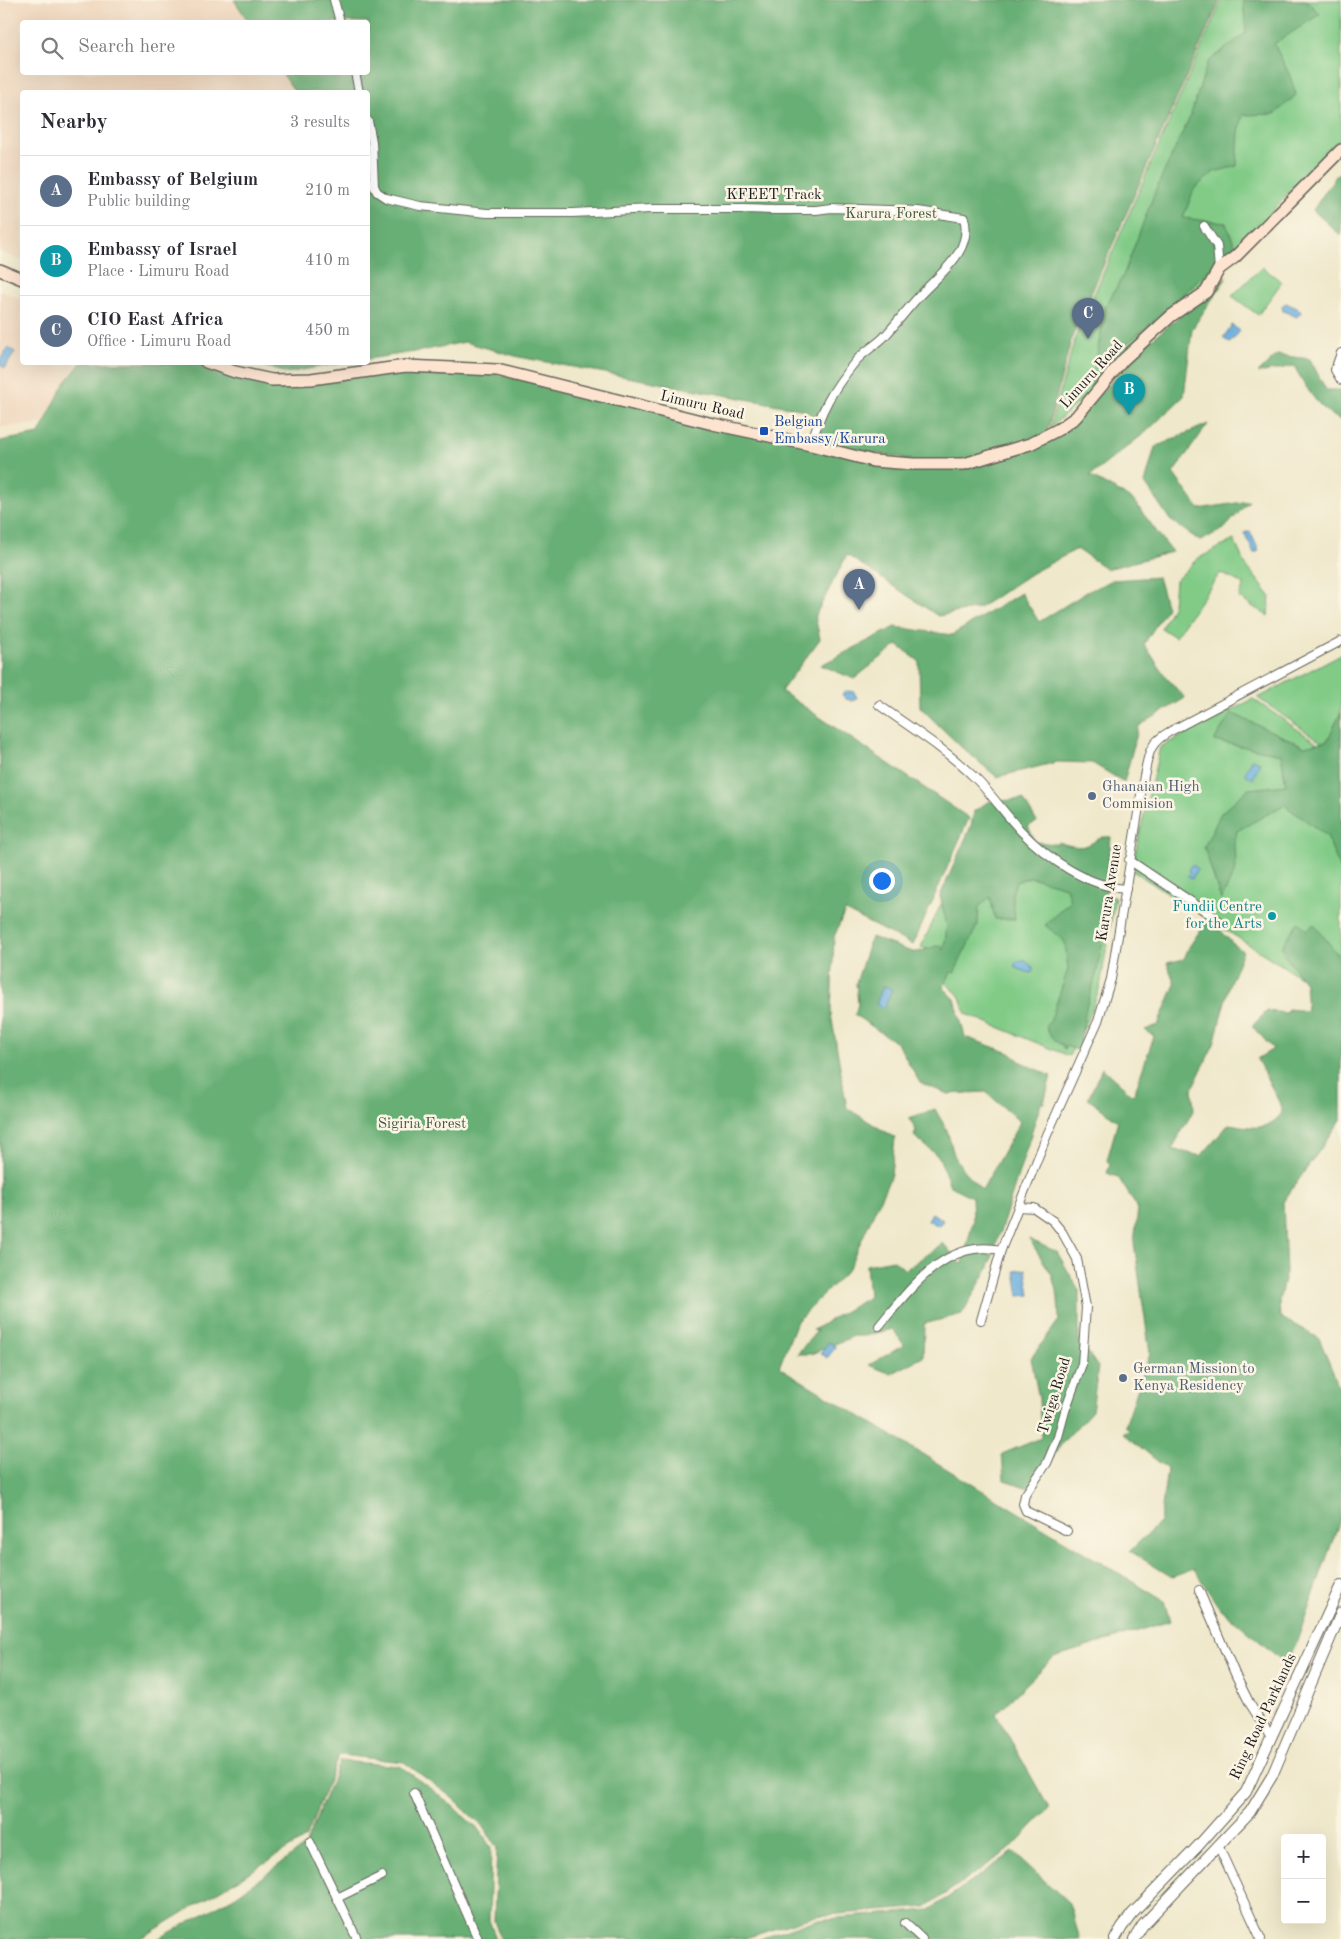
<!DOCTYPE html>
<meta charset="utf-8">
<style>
:root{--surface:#fff;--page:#f7f7f7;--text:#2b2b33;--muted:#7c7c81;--line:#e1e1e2;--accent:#111827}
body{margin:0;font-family:"Old Standard TT",serif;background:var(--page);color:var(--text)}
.controls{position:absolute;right:15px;bottom:15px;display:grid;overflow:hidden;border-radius:5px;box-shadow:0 5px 20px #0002}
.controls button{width:45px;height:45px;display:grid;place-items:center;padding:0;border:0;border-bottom:1px solid var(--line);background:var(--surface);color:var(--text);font:25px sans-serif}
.you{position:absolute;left:881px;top:880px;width:18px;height:18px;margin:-12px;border:4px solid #fff;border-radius:50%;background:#1a73e8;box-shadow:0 0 0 8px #1a73e833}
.badge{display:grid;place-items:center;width:32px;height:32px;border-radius:50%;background:var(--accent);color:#fff;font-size:16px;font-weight:700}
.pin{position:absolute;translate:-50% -41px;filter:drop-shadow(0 1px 2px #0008)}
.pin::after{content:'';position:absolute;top:26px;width:18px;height:15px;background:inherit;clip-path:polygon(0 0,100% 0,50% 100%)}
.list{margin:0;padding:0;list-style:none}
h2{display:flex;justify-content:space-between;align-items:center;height:65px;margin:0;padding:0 20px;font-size:21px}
h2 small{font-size:16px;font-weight:400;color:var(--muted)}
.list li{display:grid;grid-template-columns:32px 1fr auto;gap:15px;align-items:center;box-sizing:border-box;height:70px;padding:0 20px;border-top:1px solid var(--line)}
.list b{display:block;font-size:19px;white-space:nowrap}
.list p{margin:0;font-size:16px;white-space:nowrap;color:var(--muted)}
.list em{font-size:16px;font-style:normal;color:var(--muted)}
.icon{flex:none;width:28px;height:28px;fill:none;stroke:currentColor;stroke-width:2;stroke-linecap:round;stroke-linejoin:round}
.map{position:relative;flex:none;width:1341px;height:1939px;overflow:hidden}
.search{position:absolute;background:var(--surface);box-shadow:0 5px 20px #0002;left:20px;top:20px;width:350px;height:55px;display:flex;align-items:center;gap:12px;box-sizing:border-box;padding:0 18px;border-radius:5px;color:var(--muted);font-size:19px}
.panel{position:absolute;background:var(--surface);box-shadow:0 5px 20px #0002;left:20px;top:90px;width:350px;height:275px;border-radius:5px}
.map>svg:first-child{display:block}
</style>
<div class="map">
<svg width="1341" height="1939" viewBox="0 0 1341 1939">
<rect width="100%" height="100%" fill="#fcf5e5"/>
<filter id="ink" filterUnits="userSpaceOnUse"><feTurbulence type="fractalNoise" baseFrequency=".02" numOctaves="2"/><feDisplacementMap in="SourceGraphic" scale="10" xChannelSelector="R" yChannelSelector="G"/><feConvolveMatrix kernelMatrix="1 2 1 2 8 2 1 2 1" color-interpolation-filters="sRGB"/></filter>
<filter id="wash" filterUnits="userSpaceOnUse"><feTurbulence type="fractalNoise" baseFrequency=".0096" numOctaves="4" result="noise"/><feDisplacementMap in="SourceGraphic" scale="20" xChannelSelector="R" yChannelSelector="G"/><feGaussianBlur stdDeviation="1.12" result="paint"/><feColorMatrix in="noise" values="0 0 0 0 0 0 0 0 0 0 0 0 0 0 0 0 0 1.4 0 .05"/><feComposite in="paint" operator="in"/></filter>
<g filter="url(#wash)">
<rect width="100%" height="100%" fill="#efe8cb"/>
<g fill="#efd6bc">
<path d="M 0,0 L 234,0 L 249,22 L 22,22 L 22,72 L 282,73 L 295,92 L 22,92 L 22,261 L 0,252 Z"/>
<path d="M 0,290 L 22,299 L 22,362 L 76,363 L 42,424 L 0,427 Z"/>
</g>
<g fill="#81cb87" stroke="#4e7452">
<path d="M 1222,0 L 1341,0 L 1341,138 L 1311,167 L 1249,238 L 1120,357 L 1091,391 L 1050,428 L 1075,338 Z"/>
<path d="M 1262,267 L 1282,282 L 1258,315 L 1232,296 Z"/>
<path d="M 1234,540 L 1245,564 L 1270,596 L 1268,616 L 1239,598 L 1244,584 L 1220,573 L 1175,637 L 1161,628 L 1173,605 L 1175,581 L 1197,559 Z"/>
<path d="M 1341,654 L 1341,756 L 1258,698 Z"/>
<path d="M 1253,699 L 1341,759 L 1341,975 L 1330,996 L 1131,870 L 1160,747 Z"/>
<path d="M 986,808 L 1057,871 L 1115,898 L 1100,987 L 1086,1025 L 1069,1056 L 966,1014 L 959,995 L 941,979 L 934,951 L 921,947 Z"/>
</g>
<g fill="#68af74" stroke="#426648">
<path d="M 234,0 L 1220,0 L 1072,337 L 1047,432 L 1034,444 L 1094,400 L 1139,350 L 1227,277 L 1192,329 L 1184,396 L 1146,432 L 1090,476 L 1133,500 L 1172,552 L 1107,569 L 1077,549 L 1032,573 L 979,608 L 938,616 L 847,555 L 815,616 L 820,639 L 781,691 L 969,818 L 913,945 L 845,911 L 834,937 L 831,1014 L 847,1108 L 895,1138 L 891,1175 L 848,1270 L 797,1321 L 779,1367 L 1164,1601 L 1170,1621 L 1054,1657 L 996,1714 L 1049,1808 L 1009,1850 L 926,1907 L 814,1916 L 743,1939 L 501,1939 L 494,1921 L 497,1848 L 485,1829 L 450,1796 L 404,1762 L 339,1755 L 306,1838 L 140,1939 L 0,1939 L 0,441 L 39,434 L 64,384 L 81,363 L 223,363 L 280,382 L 454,365 L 891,460 L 912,459 L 827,446 L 815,418 L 805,410 L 519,357 L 465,342 L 421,351 L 368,359 L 368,92 L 295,92 L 282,73 L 368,72 L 368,22 L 249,22 Z"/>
<path d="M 1243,0 L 1306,0 L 1320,14 L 1274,44 L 1290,76 L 1296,95 L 1275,114 L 1243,115 L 1239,132 L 1237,166 L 1214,172 L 1194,189 L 1183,218 L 1226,223 L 1235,245 L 1159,317 L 1113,355 L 1091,387 L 1106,305 L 1123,276 L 1156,189 L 1190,117 L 1208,62 L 1246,33 Z"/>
<path d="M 1341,172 L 1341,236 L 1313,210 L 1335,177 Z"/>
<path d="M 1277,355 L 1310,359 L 1326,390 L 1341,390 L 1341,420 C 1318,410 1306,387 1294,366 L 1258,373 Z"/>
<path d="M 255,363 L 340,363 L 286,373 Z"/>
<path d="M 1208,424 L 1173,473 L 1199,509 L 1249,501 L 1224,529 L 1200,541 L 1170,520 L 1145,483 L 1155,447 Z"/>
<path d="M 1158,577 L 1167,608 L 1144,644 L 1166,677 L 1185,698 L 1139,726 L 1124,782 L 1092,763 L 1057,762 L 997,777 L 960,746 L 920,707 L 919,661 L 897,645 L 854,679 L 821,665 L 895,627 L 952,635 L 1021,593 L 1039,622 L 1087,592 L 1112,580 Z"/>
<path d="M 1341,712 L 1341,872 L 1327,836 L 1284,805 L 1237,831 L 1235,841 L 1236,869 L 1221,900 L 1204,847 L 1221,813 L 1248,789 L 1286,785 L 1281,754 L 1214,741 L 1231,713 L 1304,746 L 1327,741 Z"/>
<path d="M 1023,799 L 1037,822 L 1028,826 L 1035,842 L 1056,844 L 1059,842 C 1066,845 1080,849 1088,845 C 1099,840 1097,836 1111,837 L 1105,899 L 1107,920 L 1096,975 L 1086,1008 L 1079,1051 L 1066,1046 L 1064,1049 L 1062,1045 C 1054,1042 1047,1033 1046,1025 L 1050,1022 L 1068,969 L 1065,942 L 1045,925 L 1070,901 L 1066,887 L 1030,877 L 1016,882 L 1012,894 L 1015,919 L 995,919 L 990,897 L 979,907 L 978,924 L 954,973 L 952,971 L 943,987 L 955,999 L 965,1037 L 1010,1053 L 1021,1062 L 1051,1076 L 1044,1103 L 1041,1103 L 989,1267 L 962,1314 L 924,1324 L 923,1357 L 891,1374 L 869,1365 L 904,1345 L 893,1329 L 864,1336 L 854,1336 L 811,1354 L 797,1354 L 817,1331 L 813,1330 L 869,1297 L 866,1265 L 894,1260 L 905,1270 L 943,1243 L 961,1264 L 963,1263 L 973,1220 L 972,1197 L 950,1186 L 939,1157 L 914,1136 L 916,1130 L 909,1118 L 935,1109 L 947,1130 L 954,1155 L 963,1170 L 982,1190 L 1020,1122 L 986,1092 L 948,1094 L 920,1083 L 898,1044 L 855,1015 L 858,1004 L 856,983 L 871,937 L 912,952 L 918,952 L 940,945 L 944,950 L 947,926 L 940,896 L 971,826 L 974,811 L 988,802 Z"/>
<path d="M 1209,917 L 1232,943 L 1243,951 L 1229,986 L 1214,1044 L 1192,1089 L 1194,1109 L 1172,1149 L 1201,1156 L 1229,1124 C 1251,1127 1266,1133 1282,1113 L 1279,1102 L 1257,1059 L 1273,1049 L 1252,1026 L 1267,1011 L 1286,1013 L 1288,1009 L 1307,1011 L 1305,983 L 1282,952 L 1284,950 L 1281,947 L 1298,922 L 1307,930 L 1314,924 L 1341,959 L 1341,1120 L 1283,1202 L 1286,1272 L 1279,1301 L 1280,1317 L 1319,1338 L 1341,1392 L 1341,1517 L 1296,1644 L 1286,1664 L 1218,1606 L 1194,1569 L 1172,1577 L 1130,1551 L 1160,1522 L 1167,1469 L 1123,1433 L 1130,1429 L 1125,1426 L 1150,1353 L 1134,1243 L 1138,1209 L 1118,1177 L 1107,1173 L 1110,1165 L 1107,1160 L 1118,1121 L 1088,1099 L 1102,1068 L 1132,1095 L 1134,1094 L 1154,1036 L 1145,1030 L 1158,1025 L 1175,984 L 1167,963 L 1184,959 L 1189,947 Z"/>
<path d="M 1029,1239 L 1057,1252 L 1079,1290 L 1079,1340 L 1098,1367 L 1092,1411 L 1063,1442 L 1032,1489 L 1004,1480 L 1002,1454 L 1041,1438 L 1039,1399 L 1031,1358 L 1059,1320 L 1058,1298 L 1052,1275 Z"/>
<path d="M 340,1761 L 400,1766 L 447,1801 L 481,1832 L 491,1848 L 489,1920 L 496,1939 L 158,1939 L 236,1896 L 305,1846 Z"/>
<path d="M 1013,1852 L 1069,1903 L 1080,1939 L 760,1939 L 816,1920 L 930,1910 Z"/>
</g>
<g fill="#68adde" stroke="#42647d">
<path d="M 1286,303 L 1299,309 L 1301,313 L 1297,317 L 1283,311 L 1282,306 Z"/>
<path d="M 1232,325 L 1240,331 L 1230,343 L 1223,338 Z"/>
<path d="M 8,348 L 15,352 L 5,368 L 0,365 L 0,360 Z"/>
<path d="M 1250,531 L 1259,551 L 1254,553 L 1244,533 Z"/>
<path d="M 847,691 L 854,692 L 857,698 L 853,701 L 846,699 L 842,695 Z"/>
<path d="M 1251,759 L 1260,762 L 1253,779 L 1245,774 Z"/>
<path d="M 1191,865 L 1195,866 L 1197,870 L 1192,879 L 1187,877 L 1190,873 L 1188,870 Z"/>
<path d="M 1018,961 L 1025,961 L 1033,967 L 1033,972 L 1030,973 L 1016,968 L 1015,964 Z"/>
<path d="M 883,986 L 892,989 L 884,1008 L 876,1004 Z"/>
<path d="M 932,1213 L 943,1220 L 939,1226 L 928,1220 Z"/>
<path d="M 1026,1269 L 1030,1295 L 1019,1296 L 1015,1271 Z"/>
<path d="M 829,1342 L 836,1347 L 827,1358 L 821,1353 Z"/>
</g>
</g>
<g filter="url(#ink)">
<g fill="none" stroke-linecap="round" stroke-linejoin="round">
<g stroke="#666359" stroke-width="10">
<g id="minor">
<path d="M 334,0 L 340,22"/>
<path d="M 355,72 L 359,92"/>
<path d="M 368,121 L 372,142 L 374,186 L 377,192 L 386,198 L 420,206 L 487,213 L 573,213 L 651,209 L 744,209 L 775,210 L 816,210 L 831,208 L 918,211 L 964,218 C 973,250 942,272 924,291 C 910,305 898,322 884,337 C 875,346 863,352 855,362 C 833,389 820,411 811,445"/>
<path d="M 1204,226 L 1217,246 L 1219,269"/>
<path d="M 1341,353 L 1335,370 L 1341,380"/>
<path d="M 879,705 C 911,728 945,749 973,776 C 991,793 1004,813 1021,831 C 1048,859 1087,886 1126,889"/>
<path d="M 1129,860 L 1217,919"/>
<path d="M 1018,1207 L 1034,1208 L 1053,1221 L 1062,1232 L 1077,1259 L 1086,1307 L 1082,1364 L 1065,1411 L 1058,1437 L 1047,1463 L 1025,1495 L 1023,1504 L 1026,1511 L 1067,1531"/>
<path d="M 981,1320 L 1001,1250"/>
<path d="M 879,1326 C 910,1289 946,1238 1001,1250 L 1047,1135 L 1098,1021 L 1111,979 L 1144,776 C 1149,754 1148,744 1169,732 L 1341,641"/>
<path d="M 1199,1590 L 1236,1676 L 1250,1704 L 1271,1737"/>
<path d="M 414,1793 L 478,1939"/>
<path d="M 310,1842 L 357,1939"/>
<path d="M 1218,1845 L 1261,1939"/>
<path d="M 337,1898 L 382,1876"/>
<path d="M 905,1923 L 922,1939"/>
</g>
</g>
<g stroke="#666359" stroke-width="12">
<g id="tertiary">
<path d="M 1115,1939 L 1122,1927 L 1132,1914 L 1198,1846 L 1246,1792 L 1341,1585"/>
<path d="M 1134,1939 L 1143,1925 L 1250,1812 L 1272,1776 L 1341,1613"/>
</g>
</g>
<g stroke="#666359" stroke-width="14">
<g id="secondary">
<path d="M 0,270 L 22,279"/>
<path d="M 206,362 L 235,372 L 272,380 L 311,379 L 406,366 L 497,370 L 713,424 L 811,445 L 873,461 L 913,464 L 964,464 L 1030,444 L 1059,429 L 1076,417 L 1123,360 L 1171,316 L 1206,292 L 1219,269 L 1235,257 L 1341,150"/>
</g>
</g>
<use href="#minor" stroke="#fff" stroke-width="8"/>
<use href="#tertiary" stroke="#fff" stroke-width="10"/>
<use href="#secondary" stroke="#fde4d1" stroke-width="11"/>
</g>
</g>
<rect fill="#1a4fb4" stroke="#fcf5e5" stroke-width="2" x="759" y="426" width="10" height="10" rx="2.5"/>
<g fill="#5c6f8a" stroke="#fcf5e5" stroke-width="2">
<circle cx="1092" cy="796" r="5"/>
<circle cx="1123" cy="1378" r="5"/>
</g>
<circle fill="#0f9aa8" stroke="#fcf5e5" stroke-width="2" cx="1272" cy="916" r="5"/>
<g text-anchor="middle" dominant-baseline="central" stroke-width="5" stroke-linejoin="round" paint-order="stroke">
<g font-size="15" fill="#1c1c1c" stroke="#fcf5e5">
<text x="774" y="195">KFEET Track</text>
<text transform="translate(1092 375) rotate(-48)">Limuru Road</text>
<text transform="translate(702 406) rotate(13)">Limuru Road</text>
<text transform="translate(1110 893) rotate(-81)">Karura Avenue</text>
<text transform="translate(1055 1396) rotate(-73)">Twiga Road</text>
<text transform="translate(1264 1717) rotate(-65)">Ring Road Parklands</text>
</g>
<g font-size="15" fill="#3f5941" stroke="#fcf5e5">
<text x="891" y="214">Karura Forest</text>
<text x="422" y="1124">Sigiria Forest</text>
</g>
<g font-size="15" fill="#164399" stroke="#fcf5e5" text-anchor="start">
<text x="774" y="422">Belgian<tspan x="774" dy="17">Embassy/Karura</tspan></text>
</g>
<g font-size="15" fill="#4e5e75" stroke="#fcf5e5" text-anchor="start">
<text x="1102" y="787">Ghanaian High<tspan x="1102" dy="17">Commision</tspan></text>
<text x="1133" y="1369">German Mission to<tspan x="1133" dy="17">Kenya Residency</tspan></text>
</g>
<g font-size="15" fill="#0d838f" stroke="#fcf5e5" text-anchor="end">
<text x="1262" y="907">Fundii Centre<tspan x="1262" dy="17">for the Arts</tspan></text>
</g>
</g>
</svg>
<div class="controls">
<button>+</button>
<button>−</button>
</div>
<div class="you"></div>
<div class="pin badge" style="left:859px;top:610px;background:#5c6f8a">A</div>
<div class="pin badge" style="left:1129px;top:415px;background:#0f9aa8">B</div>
<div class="pin badge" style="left:1088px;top:339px;background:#5c6f8a">C</div>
<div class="search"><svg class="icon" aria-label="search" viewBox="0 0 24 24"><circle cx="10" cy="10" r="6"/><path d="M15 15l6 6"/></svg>Search here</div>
<section class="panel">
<h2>Nearby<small>3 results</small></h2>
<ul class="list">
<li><span class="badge" style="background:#5c6f8a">A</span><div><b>Embassy of Belgium</b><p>Public building</p></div><em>210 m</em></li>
<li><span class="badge" style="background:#0f9aa8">B</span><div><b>Embassy of Israel</b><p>Place · Limuru Road</p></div><em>410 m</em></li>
<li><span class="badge" style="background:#5c6f8a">C</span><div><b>CIO East Africa</b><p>Office · Limuru Road</p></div><em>450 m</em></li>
</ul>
</section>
</div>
